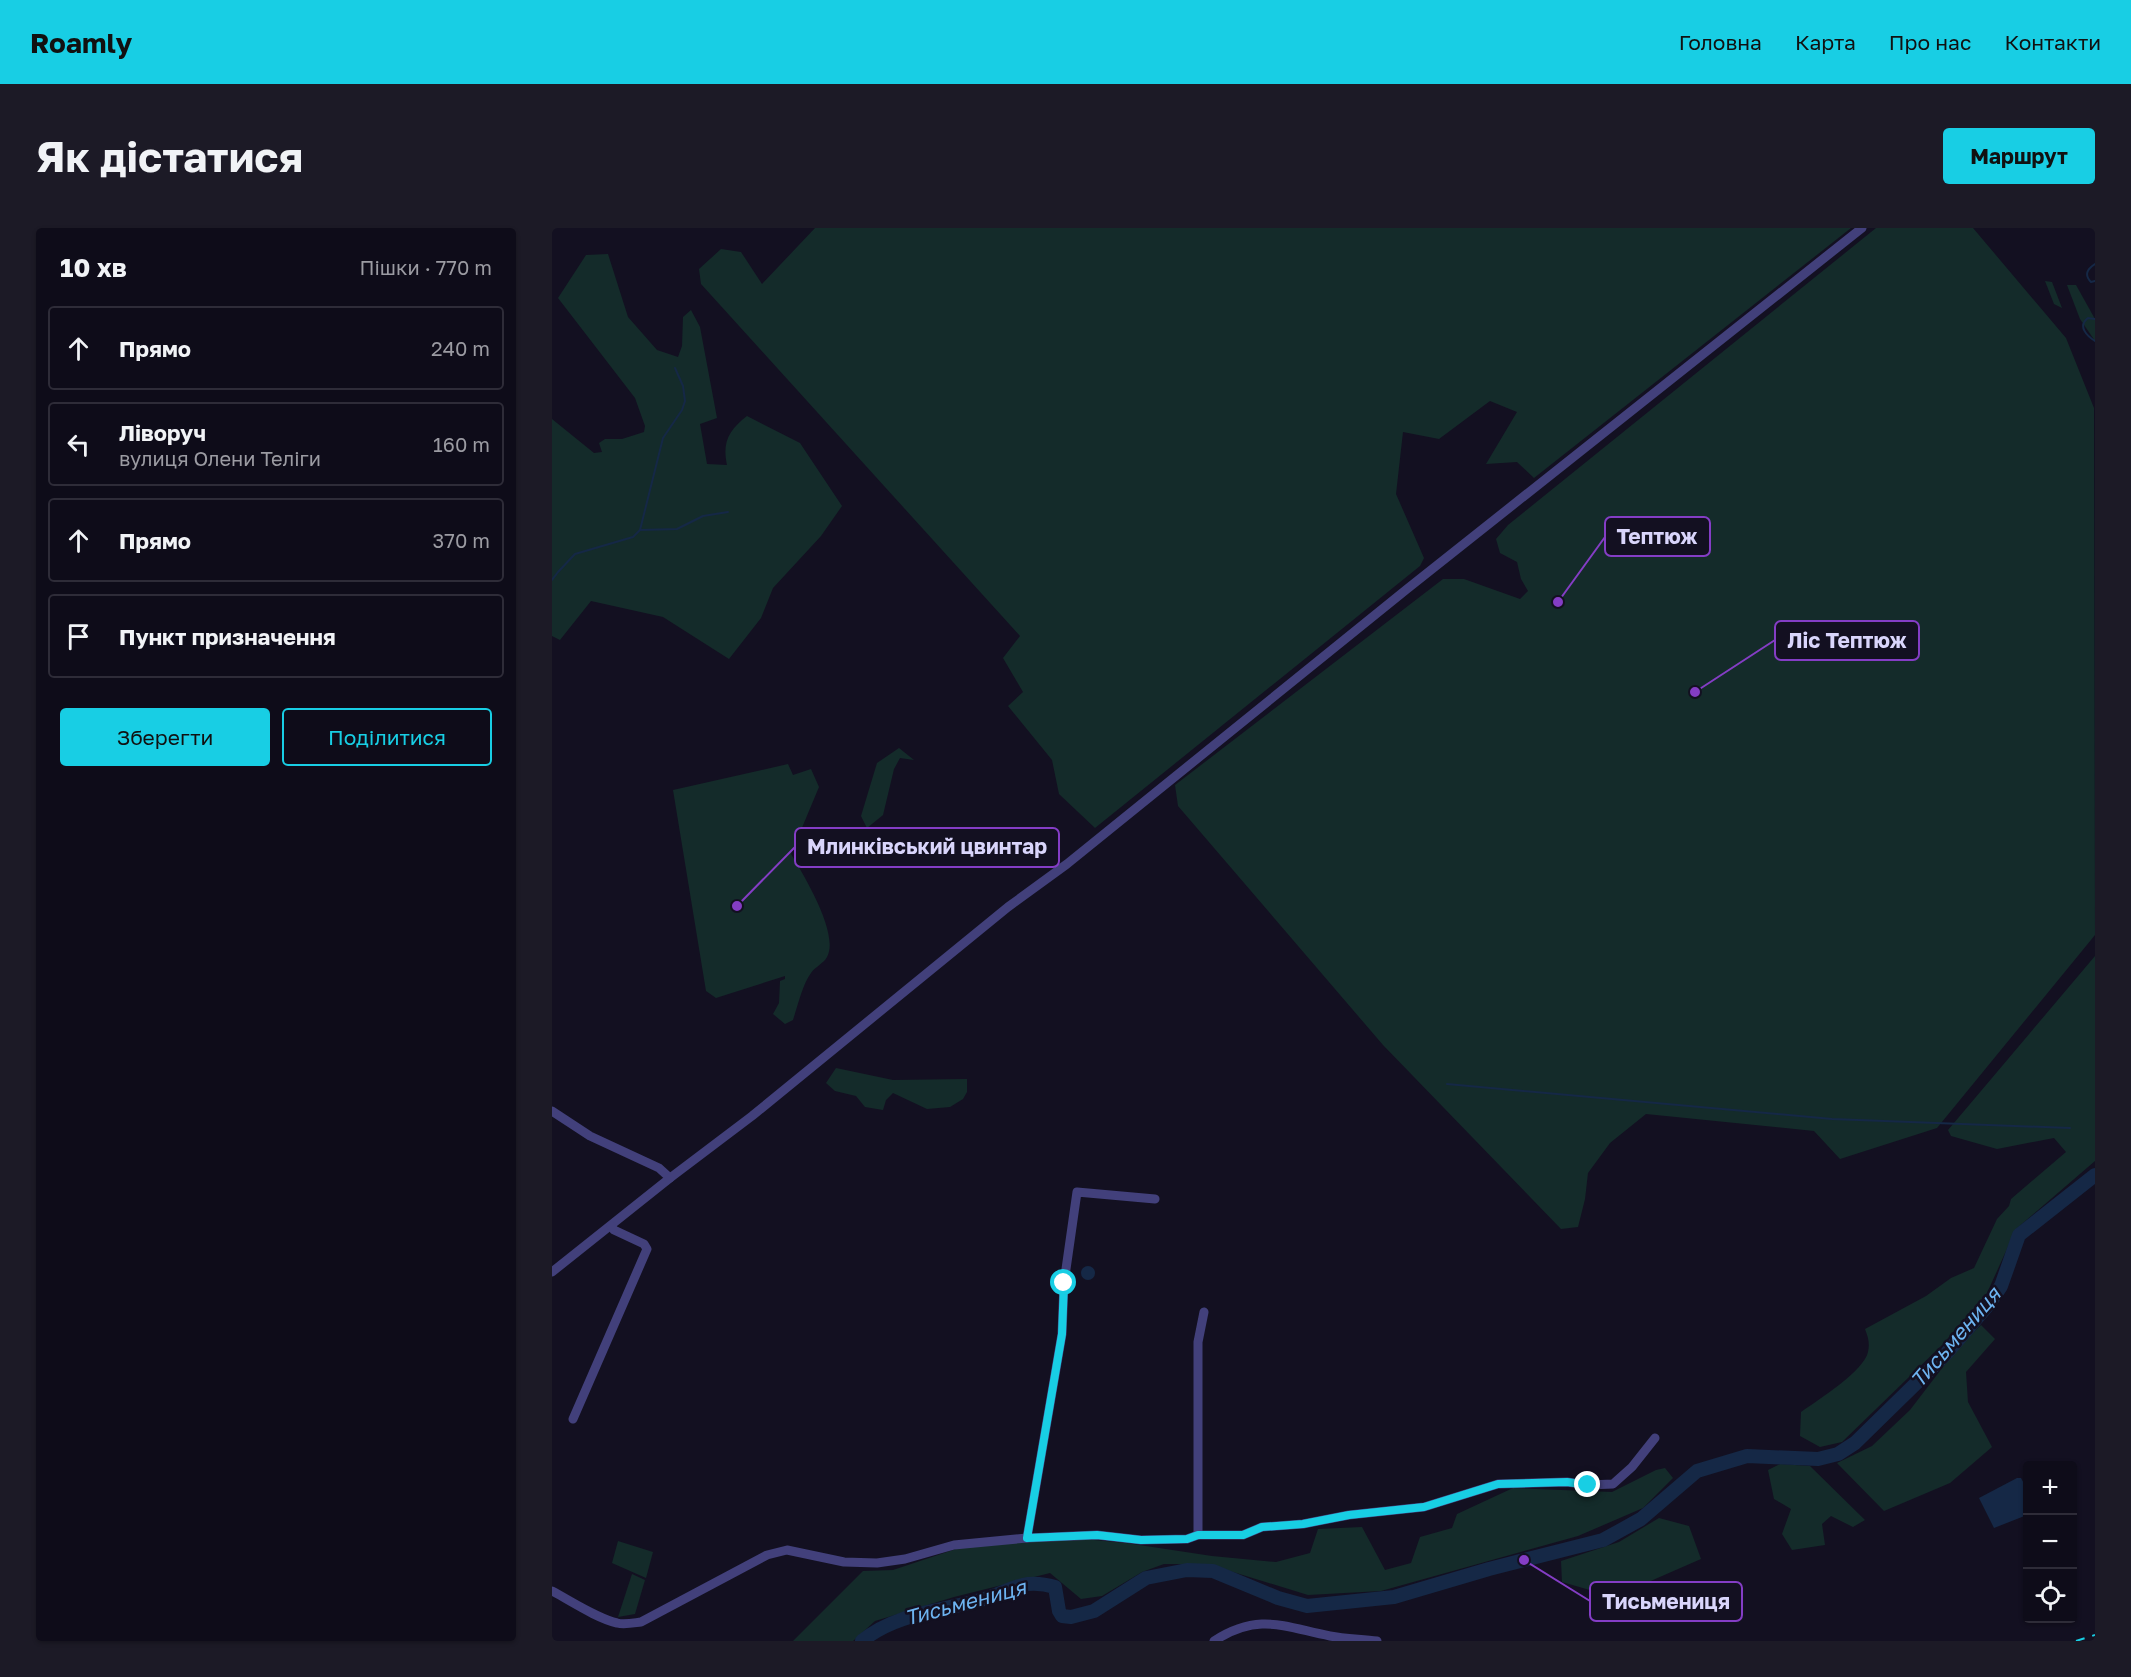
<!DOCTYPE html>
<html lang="uk">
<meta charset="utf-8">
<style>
:root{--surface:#0e0c19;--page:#1c1a26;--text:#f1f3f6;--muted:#9b9ba2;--line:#2e2c38;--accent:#18cee4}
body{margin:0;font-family:"Golos Text",sans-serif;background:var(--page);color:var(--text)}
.controls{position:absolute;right:18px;bottom:18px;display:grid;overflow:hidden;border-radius:6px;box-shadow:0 2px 4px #0004}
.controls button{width:54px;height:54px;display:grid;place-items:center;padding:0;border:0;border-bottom:2px solid var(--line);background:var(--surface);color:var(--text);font:30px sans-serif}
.stop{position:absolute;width:18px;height:18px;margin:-14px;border:4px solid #18cee4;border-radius:50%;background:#fff}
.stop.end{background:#18cee4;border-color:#fff;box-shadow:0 2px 6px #0008}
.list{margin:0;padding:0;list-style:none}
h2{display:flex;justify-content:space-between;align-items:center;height:78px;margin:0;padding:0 24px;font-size:26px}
h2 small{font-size:20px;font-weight:400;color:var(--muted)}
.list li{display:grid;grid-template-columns:39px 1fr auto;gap:18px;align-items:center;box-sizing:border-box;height:84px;margin:0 12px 12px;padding:0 12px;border:2px solid var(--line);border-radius:6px}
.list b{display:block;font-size:22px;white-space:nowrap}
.list p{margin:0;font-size:20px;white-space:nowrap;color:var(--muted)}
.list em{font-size:20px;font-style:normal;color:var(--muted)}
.actions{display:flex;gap:12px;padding:18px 24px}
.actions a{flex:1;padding:14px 0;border:2px solid var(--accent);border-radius:6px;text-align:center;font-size:21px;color:var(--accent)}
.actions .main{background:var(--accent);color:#111}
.icon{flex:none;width:33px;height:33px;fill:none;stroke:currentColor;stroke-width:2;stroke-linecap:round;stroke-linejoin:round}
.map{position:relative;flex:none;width:1543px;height:1413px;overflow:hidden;border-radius:6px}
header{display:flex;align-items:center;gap:36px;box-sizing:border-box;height:84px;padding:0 30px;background:var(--accent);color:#111}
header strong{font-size:28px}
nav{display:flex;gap:33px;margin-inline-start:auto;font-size:21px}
.intro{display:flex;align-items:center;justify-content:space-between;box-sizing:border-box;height:144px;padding:0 36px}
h1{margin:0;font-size:42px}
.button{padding:15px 27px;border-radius:6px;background:var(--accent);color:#111;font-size:21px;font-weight:700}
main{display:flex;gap:36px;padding:0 36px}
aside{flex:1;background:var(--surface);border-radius:6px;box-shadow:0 2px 4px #0004}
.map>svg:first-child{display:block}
</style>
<header>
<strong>Roamly</strong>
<nav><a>Головна</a><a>Карта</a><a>Про нас</a><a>Контакти</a></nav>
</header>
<div class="intro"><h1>Як дістатися</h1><a class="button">Маршрут</a></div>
<main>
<aside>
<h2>10 хв<small>Пішки · 770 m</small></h2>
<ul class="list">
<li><svg class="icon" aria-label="ahead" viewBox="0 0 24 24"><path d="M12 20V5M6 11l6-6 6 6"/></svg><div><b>Прямо</b></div><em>240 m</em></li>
<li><svg class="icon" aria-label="left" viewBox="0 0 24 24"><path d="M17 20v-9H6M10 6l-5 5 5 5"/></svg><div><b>Ліворуч</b><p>вулиця Олени Теліги</p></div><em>160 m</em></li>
<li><svg class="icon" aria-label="ahead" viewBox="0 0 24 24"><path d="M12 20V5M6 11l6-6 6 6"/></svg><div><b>Прямо</b></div><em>370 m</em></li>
<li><svg class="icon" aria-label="arrive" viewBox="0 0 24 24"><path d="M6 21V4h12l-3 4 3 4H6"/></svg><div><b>Пункт призначення</b></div></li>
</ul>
<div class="actions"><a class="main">Зберегти</a><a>Поділитися</a></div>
</aside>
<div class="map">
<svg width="1543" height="1413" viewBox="0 0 1543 1413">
<rect width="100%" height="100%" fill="#131021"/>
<g fill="#142b2a">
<path d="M 263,0 L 1299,0 L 982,250 L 965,234 L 934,236 L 965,184 L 938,173 L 887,211 L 851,204 L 844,266 L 872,330 L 868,338 L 543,600 L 507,566 L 500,532 L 456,478 L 471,464 L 451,430 L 468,408 L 149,56 L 147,41 L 169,21 L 189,24 L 210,56 Z"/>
<path d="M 1324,0 L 1421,0 L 1514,110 L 1542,180 L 1543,707 L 1385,900 L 1288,931 L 1262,903 L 1094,886 L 1058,915 L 1036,945 L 1033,971 L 1026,999 L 1009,1001 L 831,817 L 626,578 L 623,557 L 891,351 L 912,351 L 968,371 L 976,363 L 969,351 L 965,334 L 948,325 L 944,311 L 956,297 Z"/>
<path d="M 56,26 L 76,89 L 105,122 L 126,129 L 130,118 L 131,89 L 139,82 L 148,99 L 165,190 L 148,196 L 155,236 L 175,237 C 170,214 177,202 195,188 L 248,215 L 290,278 L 269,308 L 221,360 L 209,390 L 177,431 L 111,389 L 39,373 L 8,412 L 0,408 L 0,191 L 42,225 L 50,224 L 47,215 L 53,211 L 70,211 L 92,204 L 93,198 L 83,170 L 6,70 L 34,27 Z"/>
<path d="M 1493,53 L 1500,54 L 1510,80 L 1502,76 Z"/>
<path d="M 1515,57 L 1524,57 L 1543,91 L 1543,113 L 1528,91 Z"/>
<path d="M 347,520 L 362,532 L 348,530 L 342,541 L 331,587 L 315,600 L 309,588 L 325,535 Z"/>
<path d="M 236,536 L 241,547 L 259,541 L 267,559 L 239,626 C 251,646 288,706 275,729 C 272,735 263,739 259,745 C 251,755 245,780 241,792 L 233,796 L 221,786 L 227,775 L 228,753 L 233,751 L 233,748 L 164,770 L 154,763 L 121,562 Z"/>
<path d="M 1543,728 L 1543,933 L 1464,1001 L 1435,1065 L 1390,1117 L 1290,1214 L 1268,1219 L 1248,1208 L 1249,1184 C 1266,1172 1312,1143 1316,1124 C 1318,1115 1316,1109 1313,1101 L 1374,1068 L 1399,1050 L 1422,1040 L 1445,991 L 1457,978 L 1459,971 L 1514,924 L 1502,910 L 1445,921 L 1399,908 L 1396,902 Z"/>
<path d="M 284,840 L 341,852 L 415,851 L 415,864 L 411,871 L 398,879 L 375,881 L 341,865 L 334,872 L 331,882 L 313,879 L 304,868 L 283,863 L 274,855 Z"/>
<path d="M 1429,1097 L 1443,1111 L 1414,1144 L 1416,1174 L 1440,1219 L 1398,1255 L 1332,1283 L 1285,1235 L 1320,1218 L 1358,1182 L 1404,1122 Z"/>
<path d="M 1228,1236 L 1258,1238 L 1313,1292 L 1301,1299 L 1279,1288 L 1270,1296 L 1273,1317 L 1240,1322 L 1230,1306 L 1239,1281 L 1222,1271 L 1216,1242 Z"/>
<path d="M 1113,1240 L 1121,1250 L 1091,1280 L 1026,1308 L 829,1363 L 756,1367 L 655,1336 L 612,1336 L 590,1344 L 550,1368 L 529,1371 L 498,1345 L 402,1369 L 323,1393 L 301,1413 L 241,1413 L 311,1343 L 341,1342 L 419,1316 L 531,1311 L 574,1315 L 660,1328 L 724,1334 L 758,1325 L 766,1301 L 810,1299 L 833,1342 L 859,1335 L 868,1309 L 900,1300 L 905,1286 L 961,1260 L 1060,1264 L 1104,1242 Z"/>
<path d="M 1107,1290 L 1137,1298 L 1149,1331 L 1062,1369 L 1010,1354 L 1009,1333 L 1067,1314 Z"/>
<path d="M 66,1313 L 101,1324 L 94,1350 L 60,1335 Z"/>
<path d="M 80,1346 L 93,1352 L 83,1386 L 66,1389 Z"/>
</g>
<g fill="#152846">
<circle cx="536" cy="1045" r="7"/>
<path d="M 1465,1250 L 1469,1250 L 1475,1261 L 1475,1287 L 1442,1300 L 1427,1270 Z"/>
</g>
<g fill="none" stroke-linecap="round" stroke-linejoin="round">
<g stroke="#152846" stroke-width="2">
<path d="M 1543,36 C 1535,41 1532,47 1539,54 L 1543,53"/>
<path d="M 1543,91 L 1536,90 C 1525,98 1535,108 1543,113"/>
<path d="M 88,302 L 125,301 L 151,288 L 176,284"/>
<path d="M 0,352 L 6,344 L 23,326 L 81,309 L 88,302 L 111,210 L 130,182 L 133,173 L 131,158 L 123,140"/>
<path d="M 895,856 L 1280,891 L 1518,900"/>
</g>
<path stroke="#152846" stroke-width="14" d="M 310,1413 C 344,1385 390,1383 432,1371 C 446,1367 461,1358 476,1356 C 486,1355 493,1356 503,1359 L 507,1383 L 510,1388 L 519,1389 L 542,1383 L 594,1350 L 635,1342 L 661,1343 L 726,1370 L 755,1378 L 842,1369 L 937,1341 L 1051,1312 L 1089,1291 L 1145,1243 L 1195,1228 L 1266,1231 L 1286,1226 L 1303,1215 L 1394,1126 L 1437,1076 L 1449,1058 L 1467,1007 L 1543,947"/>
<g stroke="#42407b" stroke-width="9">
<path d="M 0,883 L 38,908 L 107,940 L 118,950"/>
<path d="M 0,1044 L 118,950 L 200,888 L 456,679 L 515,636 L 855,361 L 1310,0"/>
<path d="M 21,1191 L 95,1021 L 92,1016 L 62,1002 L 59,998"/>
<path d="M 646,1307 L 646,1114 L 652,1084"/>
<path d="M 475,1310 L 510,1106 L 512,1055 L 525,964 L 603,971"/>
<path d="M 0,1363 C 19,1373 44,1390 65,1395 C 72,1397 81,1395 89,1394 L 215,1327 L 235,1322 L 292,1334 L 325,1335 L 353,1331 L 402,1317 L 475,1310 L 545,1307 L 589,1312 L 635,1311 L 646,1307 L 691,1307 L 710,1299 L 751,1296 L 797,1287 L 872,1279 L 946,1256 L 1015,1254 L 1036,1257 L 1061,1256 L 1080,1239 L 1103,1210"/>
<path d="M 662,1413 C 707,1384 732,1399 778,1408 C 793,1411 810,1411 825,1413"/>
</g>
<path stroke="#18cee4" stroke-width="2" stroke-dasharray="9 8" stroke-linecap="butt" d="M 1524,1413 L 1543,1407"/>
</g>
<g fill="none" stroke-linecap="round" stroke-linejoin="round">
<path stroke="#18cee4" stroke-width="8" d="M 512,1055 L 510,1106 L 475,1310 L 545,1307 L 589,1312 L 635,1311 L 646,1307 L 691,1307 L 710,1299 L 751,1296 L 797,1287 L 872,1279 L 946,1256 L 1015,1254 L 1036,1257"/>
</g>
<g text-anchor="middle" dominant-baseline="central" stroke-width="5" stroke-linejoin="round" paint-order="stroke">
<g font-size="21" font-style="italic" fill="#6db3f0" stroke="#131021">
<text transform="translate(1403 1109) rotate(-49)">Тисьмениця</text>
<text transform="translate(413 1374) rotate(-15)">Тисьмениця</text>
</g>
</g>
<path fill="none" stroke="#843dc5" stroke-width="2" d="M1006 374L1053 309M1143 464L1223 412M185 678L243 619M972 1332L1038 1373"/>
<g fill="#843dc5" stroke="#131021" stroke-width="2">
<circle cx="1006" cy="374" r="6"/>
<circle cx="1143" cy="464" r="6"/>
<circle cx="185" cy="678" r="6"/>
<circle cx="972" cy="1332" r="6"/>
</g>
<g fill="#131021" stroke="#843dc5" stroke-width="2">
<rect x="1053" y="289" width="105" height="39" rx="6"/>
<rect x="1223" y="393" width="144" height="39" rx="6"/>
<rect x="243" y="600" width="264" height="39" rx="6"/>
<rect x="1038" y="1354" width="152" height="39" rx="6"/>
</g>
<g font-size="21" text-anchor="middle" font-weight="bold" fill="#d9d5fb">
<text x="1105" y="316">Тептюж</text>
<text x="1295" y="420">Ліс Тептюж</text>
<text x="375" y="626">Млинківський цвинтар</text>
<text x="1114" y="1381">Тисьмениця</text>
</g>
</svg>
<div class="controls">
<button>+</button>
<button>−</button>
<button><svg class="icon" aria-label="locate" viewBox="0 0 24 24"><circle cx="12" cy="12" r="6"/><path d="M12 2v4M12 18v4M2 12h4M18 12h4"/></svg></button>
</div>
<div class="stop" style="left:512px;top:1055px"></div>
<div class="stop end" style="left:1036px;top:1257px"></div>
</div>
</main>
